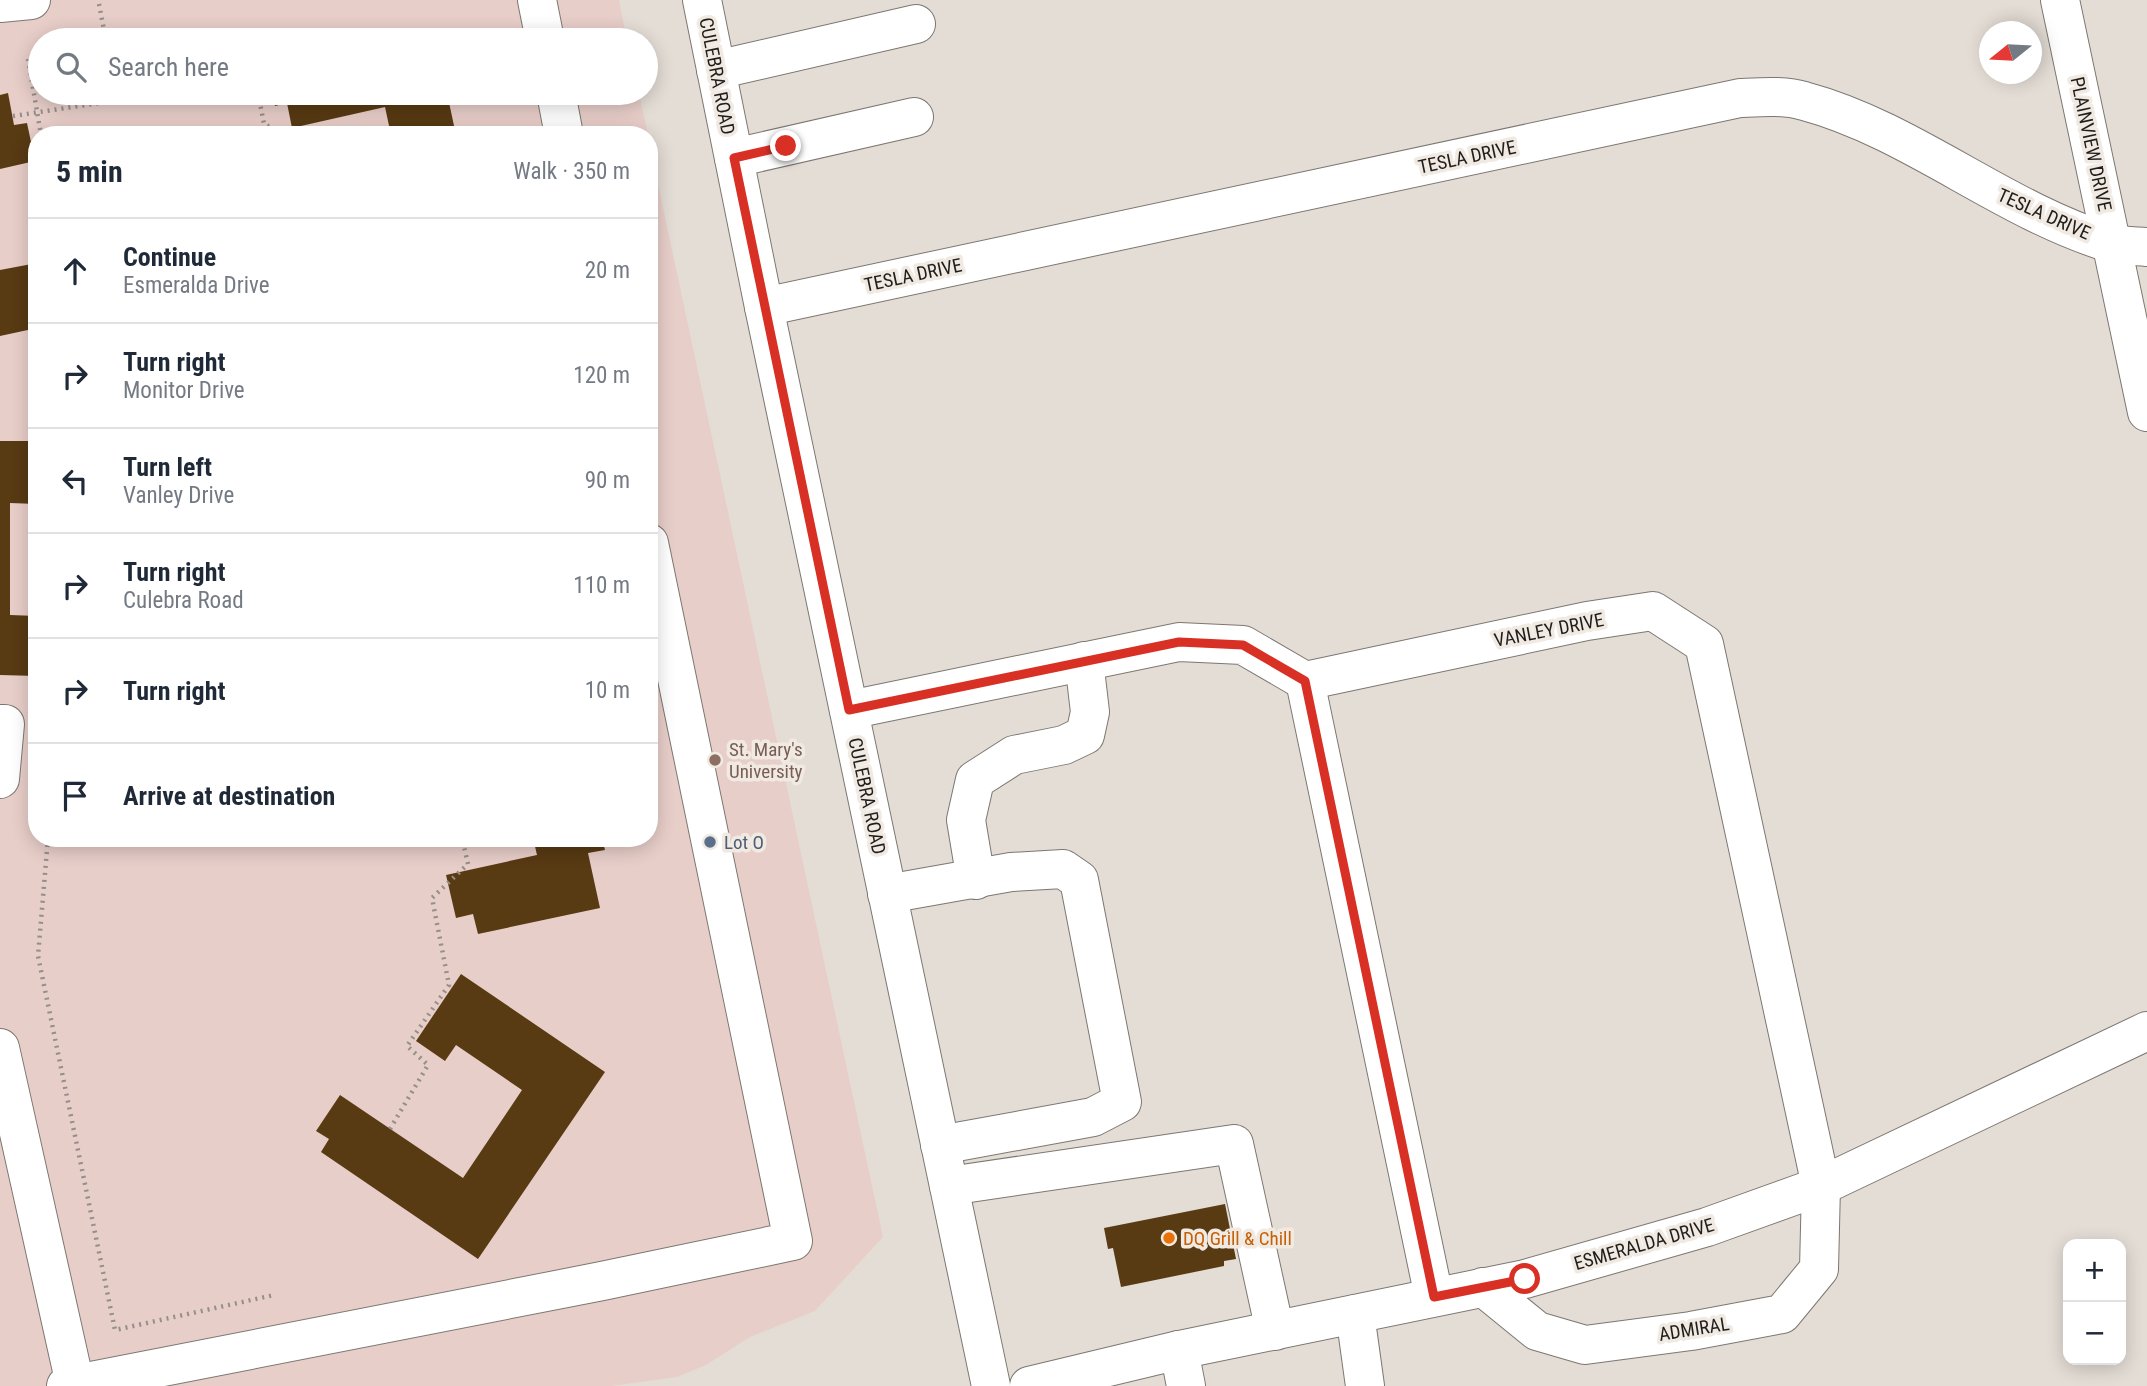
<!DOCTYPE html>
<meta charset="utf-8">
<style>
:root{--surface:#fff;--page:#f6f6f7;--text:#1f2937;--muted:#747a83;--line:#e0e1e3}
body{margin:0;font-family:"Roboto Condensed",sans-serif;background:var(--page);color:var(--text)}
.controls{position:absolute;right:21px;bottom:21px;display:grid;overflow:hidden;border-radius:14px;box-shadow:0 4px 18px #0003}
.controls button{width:63px;height:63px;display:grid;place-items:center;padding:0;border:0;border-bottom:2px solid var(--line);background:var(--surface);color:var(--text);font:35px sans-serif}
.compass{position:absolute;left:1979px;top:21px;width:63px;height:63px;border-radius:50%;background:var(--surface);box-shadow:0 4px 18px #0003;rotate:252deg}
.stop{position:absolute;width:21px;height:21px;margin:-16px;border:5px solid #d93025;border-radius:50%;background:#fff}
.stop.end{background:#d93025;border-color:#fff;box-shadow:0 2px 7px #0008}
.list{margin:0;padding:0;list-style:none}
h2{display:flex;justify-content:space-between;align-items:center;height:91px;margin:0;padding:0 28px;font-size:30px}
h2 small{font-size:23px;font-weight:400;color:var(--muted)}
.list li{display:grid;grid-template-columns:46px 1fr auto;gap:21px;align-items:center;box-sizing:border-box;height:105px;padding:0 28px;border-top:2px solid var(--line)}
.list b{display:block;font-size:26px;white-space:nowrap}
.list p{margin:0;font-size:23px;white-space:nowrap;color:var(--muted)}
.list em{font-size:23px;font-style:normal;color:var(--muted)}
.icon{flex:none;width:38px;height:38px;fill:none;stroke:currentColor;stroke-width:2;stroke-linecap:round;stroke-linejoin:round}
.map{position:relative;flex:none;width:2147px;height:1386px;overflow:hidden}
.search{position:absolute;background:var(--surface);box-shadow:0 4px 18px #0003;left:28px;top:28px;width:630px;height:77px;display:flex;align-items:center;gap:18px;box-sizing:border-box;padding:0 24px;border-radius:38px;color:var(--muted);font-size:26px}
.panel{position:absolute;background:var(--surface);box-shadow:0 4px 18px #0003;left:28px;top:126px;width:630px;height:721px;border-radius:28px}
.map>svg:first-child{display:block}
</style>
<div class="map">
<svg width="2147" height="1386" viewBox="0 0 2147 1386">
<rect width="100%" height="100%" fill="#e4ddd6"/>
<path fill="#e8cec9" d="M 0,0 L 619,0 L 627,40 L 40,40 L 40,93 L 639,93 L 648,135 L 37,135 L 37,838 L 649,838 L 649,142 L 883,1237 L 815,1311 L 750,1337 L 706,1365 L 677,1377 L 612,1386 L 0,1386 Z"/>
<g fill="#583a13">
<path d="M 416,30 L 418,40 L 376,40 L 375,39 Z"/>
<path d="M 8,93 L 14,125 L 27,123 L 35,161 L 0,169 L 0,95 Z"/>
<path d="M 272,93 L 447,93 L 456,135 L 391,135 L 385,107 L 292,128 L 287,103 L 275,106 Z"/>
<path d="M 37,263 L 37,328 L 0,336 L 0,270 Z"/>
<path d="M 0,441 L 37,441 L 37,504 L 10,503 L 10,615 L 37,616 L 37,676 L 0,675 Z"/>
<path d="M 533,838 L 602,838 L 605,850 L 588,853 L 600,908 L 478,934 L 473,914 L 456,918 L 446,875 L 537,855 Z"/>
<path d="M 461,974 L 605,1072 L 478,1259 L 321,1152 L 329,1139 L 316,1131 L 340,1095 L 463,1178 L 522,1090 L 456,1045 L 445,1061 L 416,1041 Z"/>
<path d="M 1225,1204 L 1236,1259 L 1224,1261 L 1224,1266 L 1121,1287 L 1113,1248 L 1108,1249 L 1104,1228 Z"/>
</g>
<g fill="none" stroke-linecap="round" stroke-linejoin="round">
<g stroke="#7d7771" stroke-width="40">
<g id="minor">
<path d="M 537,0 L 545,40"/>
<path d="M 2060,0 L 2147,412"/>
<path d="M 0,3 L 31,0"/>
<path d="M 716,70 L 916,24"/>
<path d="M 556,93 L 564,135"/>
<path d="M 734,158 L 914,117"/>
<path d="M 764,307 L 1740,98 C 1761,97 1784,95 1804,101 C 1912,130 2002,210 2110,243 C 2121,246 2135,246 2147,247"/>
<path d="M 1305,681 L 1434,1297"/>
<path d="M 849,710 L 1179,642 L 1243,645 L 1305,681 L 1587,621 L 1653,611 L 1704,644 L 1821,1186 L 1819,1269 L 1782,1314 L 1691,1331 L 1585,1345 L 1537,1331 L 1483,1287"/>
<path d="M 0,724 L 5,724 L 0,779"/>
<path d="M 976,880 L 966,820 L 975,780 L 1014,755 L 1064,745 L 1085,735 L 1090,712 L 1084,661"/>
<path d="M 887,894 L 1011,872 L 1063,869 L 1079,880 L 1122,1102 L 1093,1117 L 940,1145"/>
<path d="M 0,1048 L 75,1384"/>
<path d="M 949,1186 L 1234,1144 L 1275,1331"/>
<path d="M 1355,1314 L 1365,1386"/>
<path d="M 1179,1350 L 1186,1386"/>
<path d="M 66,1386 L 602,1281 L 793,1241 L 649,543"/>
</g>
</g>
<g stroke="#7d7771" stroke-width="40">
<g id="major">
<path d="M 702,0 L 764,307 L 991,1386"/>
<path d="M 1029,1386 L 1179,1350 L 1525,1279 L 1707,1227 L 1821,1186 L 2147,1031"/>
</g>
</g>
<g stroke="#948f8a" stroke-width="4.5" stroke-dasharray="2 5" stroke-linecap="butt">
<path d="M 99,4 L 106,40"/>
<path d="M 28,59 L 41,135"/>
<path d="M 258,93 L 264,124 L 286,135"/>
<path d="M 13,116 L 119,100 L 117,93"/>
<path d="M 29,435 L 37,434"/>
<path d="M 48,838 L 38,956 L 115,1330 L 274,1295"/>
<path d="M 390,1129 L 428,1065 L 407,1046 L 449,985 L 432,898 L 468,864 L 462,838"/>
</g>
<use href="#minor" stroke="#fff" stroke-width="38"/>
<use href="#major" stroke="#fff" stroke-width="38"/>
</g>
<g fill="none" stroke-linecap="round" stroke-linejoin="round">
<path stroke="#d93025" stroke-width="9" d="M 786,146 L 734,158 L 849,710 L 1179,642 L 1243,645 L 1305,681 L 1434,1297 L 1525,1279"/>
</g>
<circle fill="#8d6e63" stroke="#f1eae3" stroke-width="2.5" cx="715" cy="760" r="7"/>
<circle fill="#5c6f8a" stroke="#f1eae3" stroke-width="2.5" cx="710" cy="842" r="7"/>
<circle fill="#e8710a" stroke="#f1eae3" stroke-width="2.5" cx="1169" cy="1238" r="7"/>
<g text-anchor="middle" dominant-baseline="central" stroke-width="7" stroke-linejoin="round" paint-order="stroke">
<g font-size="19" fill="#201d1b" stroke="#f1eae3">
<text transform="translate(717 76) rotate(79)">CULEBRA ROAD</text>
<text transform="translate(2091 144) rotate(78)">PLAINVIEW DRIVE</text>
<text transform="translate(1467 157) rotate(-12)">TESLA DRIVE</text>
<text transform="translate(2044 214) rotate(24)">TESLA DRIVE</text>
<text transform="translate(913 275) rotate(-12)">TESLA DRIVE</text>
<text transform="translate(1549 630) rotate(-11)">VANLEY DRIVE</text>
<text transform="translate(867 796) rotate(78)">CULEBRA ROAD</text>
<text transform="translate(1644 1244) rotate(-16)">ESMERALDA DRIVE</text>
<text transform="translate(1694 1329) rotate(-9)">ADMIRAL</text>
</g>
<g font-size="19" fill="#785e54" stroke="#f1eae3" text-anchor="start">
<text x="729" y="749">St. Mary's<tspan x="729" dy="22">University</tspan></text>
</g>
<g font-size="19" fill="#4e5e75" stroke="#f1eae3" text-anchor="start">
<text x="724" y="842">Lot O</text>
</g>
<g font-size="19" fill="#c56008" stroke="#f1eae3" text-anchor="start">
<text x="1183" y="1238">DQ Grill &amp; Chill</text>
</g>
</g>
</svg>
<div class="controls">
<button>+</button>
<button>−</button>
</div>
<svg class="compass" viewBox="-18 -18 36 36"><path d="M0-13l5 13h-10z" fill="#e53935"/><path d="M0 13l5-13h-10z" fill="#747a83"/></svg>
<div class="stop" style="left:1525px;top:1279px"></div>
<div class="stop end" style="left:786px;top:146px"></div>
<div class="search"><svg class="icon" aria-label="search" viewBox="0 0 24 24"><circle cx="10" cy="10" r="6"/><path d="M15 15l6 6"/></svg>Search here</div>
<section class="panel">
<h2>5 min<small>Walk · 350 m</small></h2>
<ul class="list">
<li><svg class="icon" aria-label="ahead" viewBox="0 0 24 24"><path d="M12 20V5M6 11l6-6 6 6"/></svg><div><b>Continue</b><p>Esmeralda Drive</p></div><em>20 m</em></li>
<li><svg class="icon" aria-label="right" viewBox="0 0 24 24"><path d="M7 20v-9h11M14 6l5 5-5 5"/></svg><div><b>Turn right</b><p>Monitor Drive</p></div><em>120 m</em></li>
<li><svg class="icon" aria-label="left" viewBox="0 0 24 24"><path d="M17 20v-9H6M10 6l-5 5 5 5"/></svg><div><b>Turn left</b><p>Vanley Drive</p></div><em>90 m</em></li>
<li><svg class="icon" aria-label="right" viewBox="0 0 24 24"><path d="M7 20v-9h11M14 6l5 5-5 5"/></svg><div><b>Turn right</b><p>Culebra Road</p></div><em>110 m</em></li>
<li><svg class="icon" aria-label="right" viewBox="0 0 24 24"><path d="M7 20v-9h11M14 6l5 5-5 5"/></svg><div><b>Turn right</b></div><em>10 m</em></li>
<li><svg class="icon" aria-label="arrive" viewBox="0 0 24 24"><path d="M6 21V4h12l-3 4 3 4H6"/></svg><div><b>Arrive at destination</b></div></li>
</ul>
</section>
</div>
